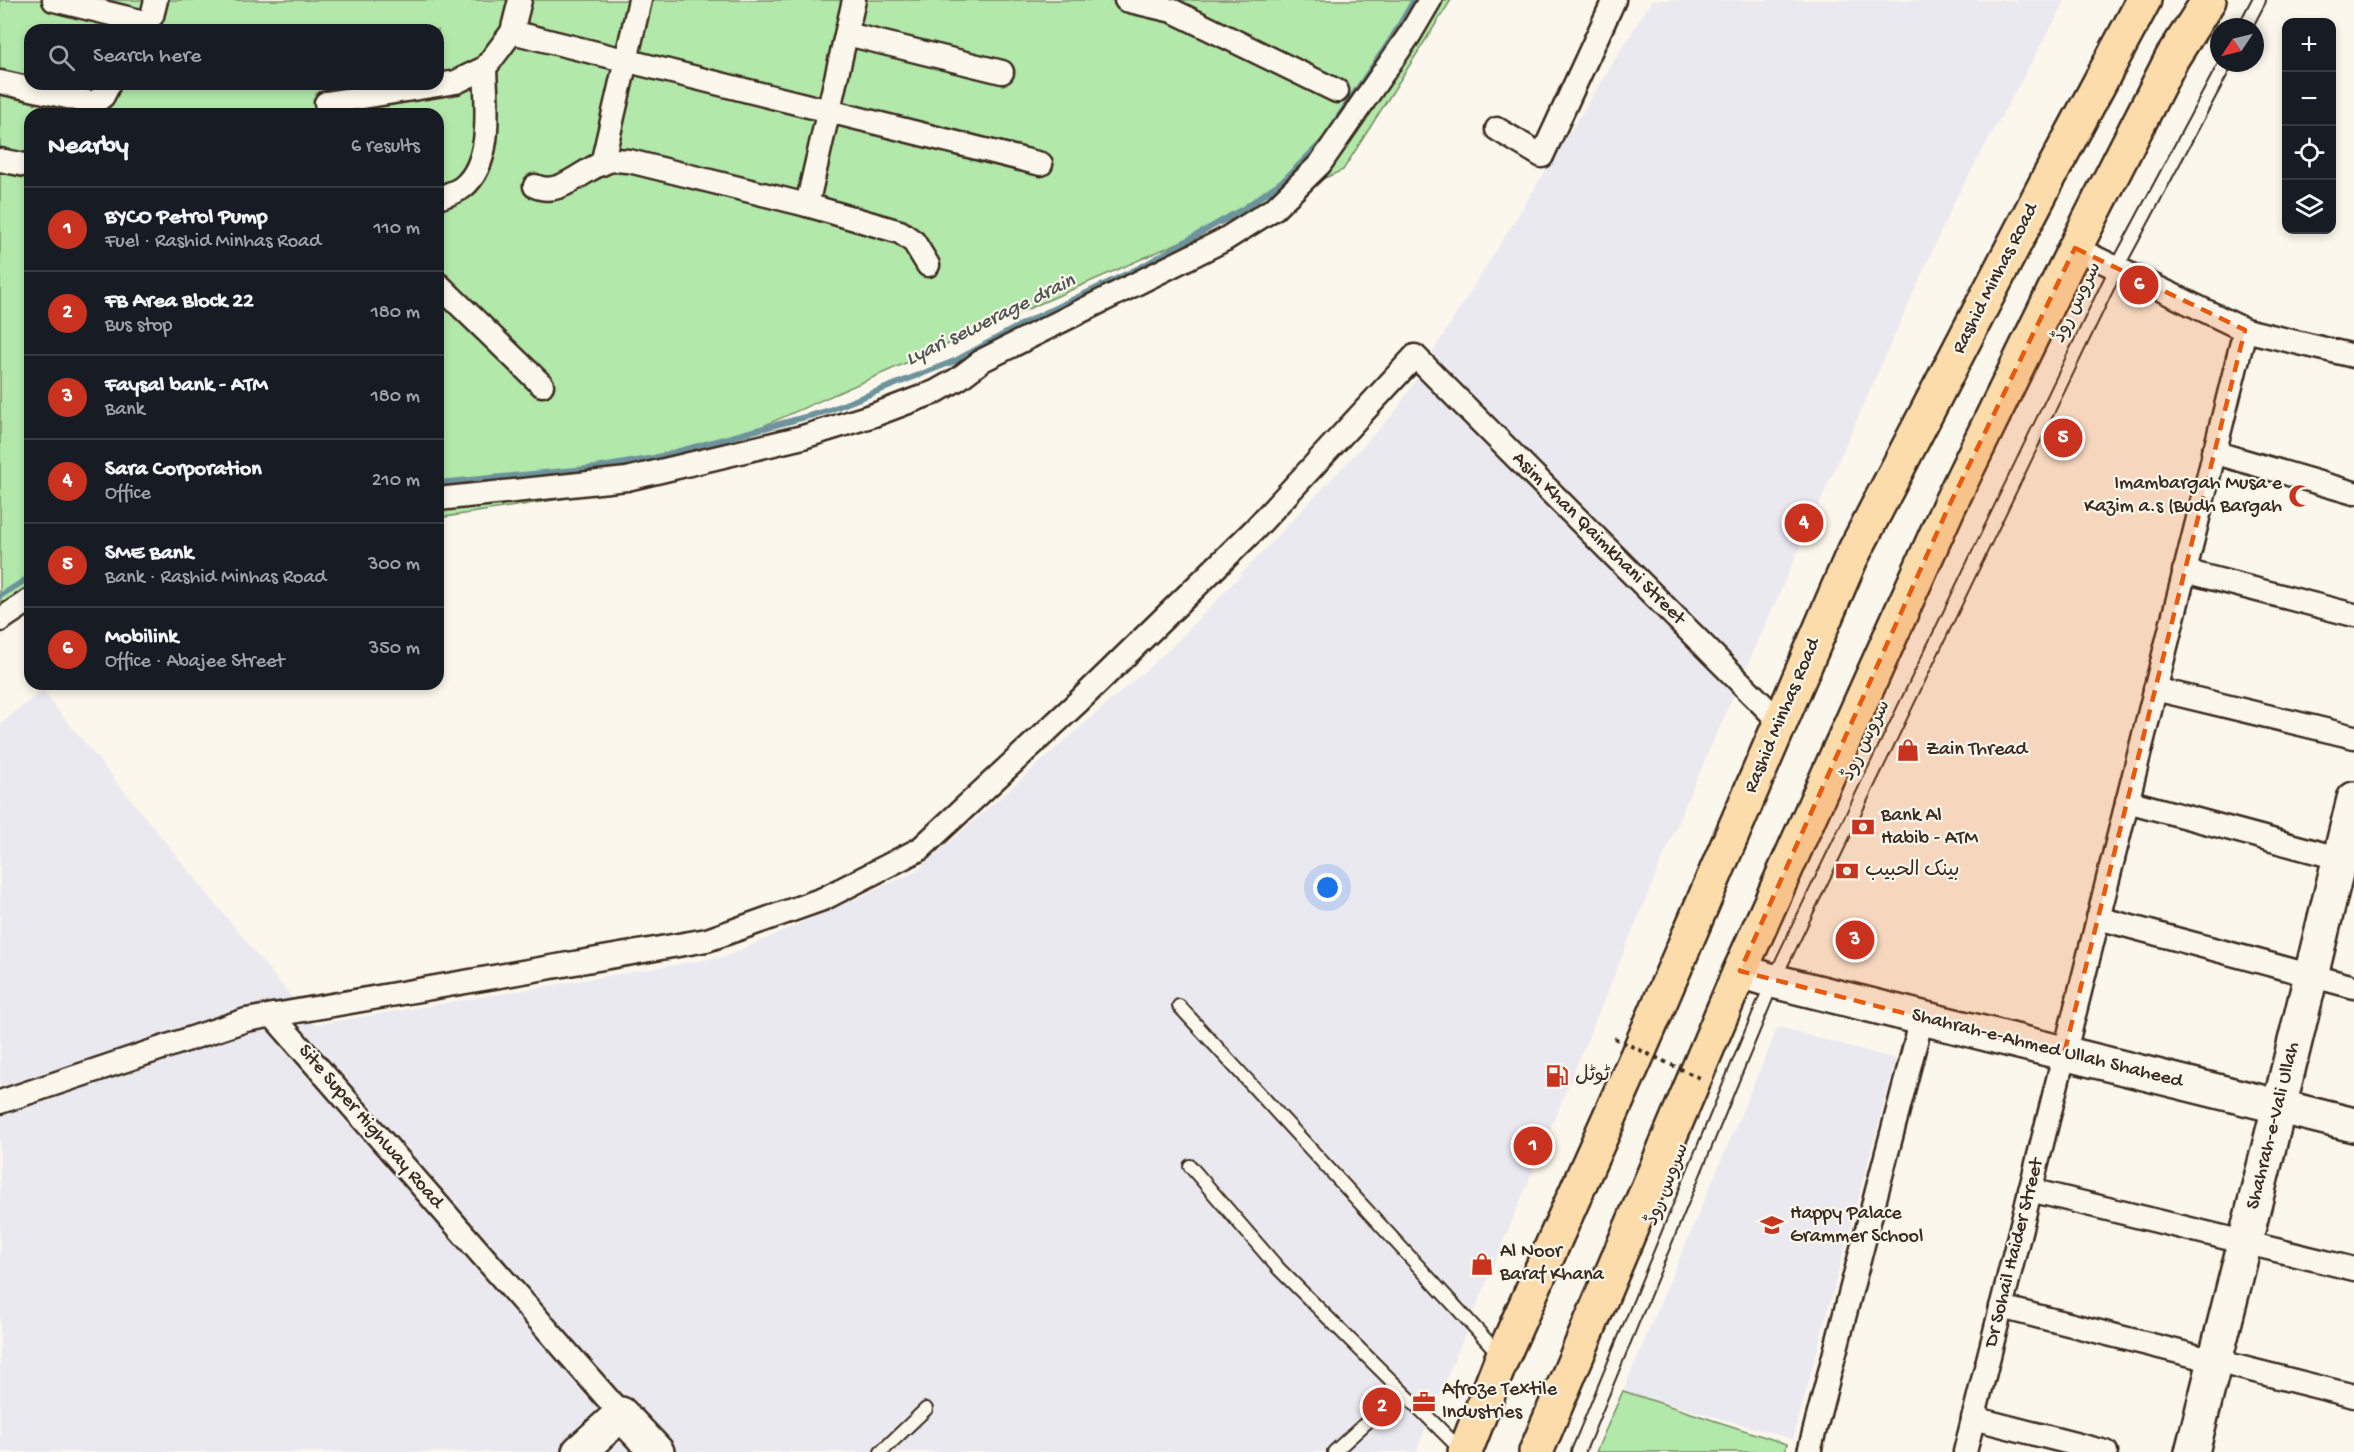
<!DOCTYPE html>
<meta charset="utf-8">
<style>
:root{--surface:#171b24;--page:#242831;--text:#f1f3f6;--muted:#9ea1a6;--line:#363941;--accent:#c8321e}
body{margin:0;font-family:"Gochi Hand","Playpen Sans Arabic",sans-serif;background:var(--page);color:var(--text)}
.controls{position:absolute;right:18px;top:18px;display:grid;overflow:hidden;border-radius:12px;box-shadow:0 3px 9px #0003}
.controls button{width:54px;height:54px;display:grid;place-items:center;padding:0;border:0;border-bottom:2px solid var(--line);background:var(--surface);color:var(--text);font:30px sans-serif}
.compass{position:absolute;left:2210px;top:18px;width:54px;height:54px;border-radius:50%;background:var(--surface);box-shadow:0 3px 9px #0003;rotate:235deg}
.you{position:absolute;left:1328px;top:888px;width:21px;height:21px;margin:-15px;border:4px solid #fff;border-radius:50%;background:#1a73e8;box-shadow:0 0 0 9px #1a73e833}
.badge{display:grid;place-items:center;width:39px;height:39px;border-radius:50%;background:var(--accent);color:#fff;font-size:20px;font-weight:700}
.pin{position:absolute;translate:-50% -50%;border:3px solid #fff;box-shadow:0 2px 6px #0006}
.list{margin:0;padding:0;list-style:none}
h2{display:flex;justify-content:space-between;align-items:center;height:78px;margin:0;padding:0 24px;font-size:26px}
h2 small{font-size:20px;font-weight:400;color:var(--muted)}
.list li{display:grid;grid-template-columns:39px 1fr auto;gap:18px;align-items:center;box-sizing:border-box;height:84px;padding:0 24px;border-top:2px solid var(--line)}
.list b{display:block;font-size:22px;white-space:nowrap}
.list p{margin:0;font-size:20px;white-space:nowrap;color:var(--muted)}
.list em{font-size:20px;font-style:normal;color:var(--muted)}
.icon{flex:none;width:33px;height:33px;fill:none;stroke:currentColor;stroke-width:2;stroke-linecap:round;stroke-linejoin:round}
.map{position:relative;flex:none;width:2354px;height:1452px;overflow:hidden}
.search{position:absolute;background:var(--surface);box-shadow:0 3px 9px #0003;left:24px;top:24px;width:420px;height:66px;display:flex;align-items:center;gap:15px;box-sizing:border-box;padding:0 21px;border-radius:18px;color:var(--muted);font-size:22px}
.panel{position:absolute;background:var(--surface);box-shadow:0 3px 9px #0003;left:24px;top:108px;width:420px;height:582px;border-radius:18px}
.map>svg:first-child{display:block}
</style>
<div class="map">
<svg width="2354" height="1452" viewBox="0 0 2354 1452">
<rect width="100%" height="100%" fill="#fbf7ec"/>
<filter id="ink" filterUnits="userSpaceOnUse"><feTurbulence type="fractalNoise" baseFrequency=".0167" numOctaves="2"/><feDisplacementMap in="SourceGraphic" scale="12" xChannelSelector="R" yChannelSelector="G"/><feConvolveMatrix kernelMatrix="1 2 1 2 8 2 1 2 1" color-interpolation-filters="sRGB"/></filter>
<g filter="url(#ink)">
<g fill="#ebe9f0">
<path d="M 1652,0 L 2066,0 L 1954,202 L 1685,805 L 1416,1452 L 0,1452 L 0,725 L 42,690 L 314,1025 L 727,956 L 915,872 L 1173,646 L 1396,411 Z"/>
<path d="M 1778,1027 L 1896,1059 L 1793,1439 L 1623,1391 Z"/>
</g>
<g fill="#b2e8aa" stroke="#768964" stroke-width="1.5" fill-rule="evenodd">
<path d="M 0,0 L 1451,0 L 1343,170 L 618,490 L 438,518 L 438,114 L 30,114 L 30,599 L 0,625 ZM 30,30 L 438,30 L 438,84 L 30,84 Z"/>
<path d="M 1623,1391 L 1787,1444 L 1785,1452 L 1596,1452 Z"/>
</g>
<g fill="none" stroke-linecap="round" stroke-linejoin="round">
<g stroke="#6d939c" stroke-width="6">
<path d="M 1335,122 L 1390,41 L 1414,0"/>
<path d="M 438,483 L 596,468 L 654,458 L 827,411 L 957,360 L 1028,321 L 1141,267 L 1246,207 L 1284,180 L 1323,141"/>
<path d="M 0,596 L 30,577"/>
</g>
<g stroke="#3b2a1e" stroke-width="16">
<g id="lane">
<path d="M 2245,27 L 2259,0"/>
<path d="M 1179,1006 L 1500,1355"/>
<path d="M 1190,1166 L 1279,1269 L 1462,1451"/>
<path d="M 881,1452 L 926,1409"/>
<path d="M 1334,1452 L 1401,1391"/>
<path d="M 1578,1452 L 1773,981 L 2116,269 L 2226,63"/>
</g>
</g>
<g stroke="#3b2a1e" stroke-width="27">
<g id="street">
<path d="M 54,0 L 144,22"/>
<path d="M 1126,0 L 1173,11 L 1337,91"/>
<path d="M 133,30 L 152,16 L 156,0"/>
<path d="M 512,32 L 1041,164"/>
<path d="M 847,34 L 1002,72"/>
<path d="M 0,82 L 94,103 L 103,96 L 109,84"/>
<path d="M 326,103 L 456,82 L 485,68 L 512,32 L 520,0"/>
<path d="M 1497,129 L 1542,156 L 1614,0"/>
<path d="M 0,160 L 30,166"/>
<path d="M 602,164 L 640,0"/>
<path d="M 535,186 C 563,199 587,162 615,160 C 619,160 624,161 629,161 L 807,205 L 900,232 L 914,242 L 928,265"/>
<path d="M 438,198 C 446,195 457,192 463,187 C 494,162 486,103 485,68"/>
<path d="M 807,205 L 854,0"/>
<path d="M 2075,248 L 2245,330 L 2354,356"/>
<path d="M 438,284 L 542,385"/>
<path d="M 2213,452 L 2354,493"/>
<path d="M 438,499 L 627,479 L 803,437 L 874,415 L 935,392 L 958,379 L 983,360 L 1224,240 L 1275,208 L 1320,164 L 1410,34 L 1430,0"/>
<path d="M 2184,571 L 2354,615"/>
<path d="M 0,620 L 30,600"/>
<path d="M 2155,689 L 2354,737"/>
<path d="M 2127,801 L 2353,862"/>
<path d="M 2098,918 L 2354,987"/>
<path d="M 272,1015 L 621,1414"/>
<path d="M 0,1102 L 246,1020 L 707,940 L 823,899 L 920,849 L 1078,702 L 1254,530 L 1415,356 L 1780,722"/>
<path d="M 2030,1190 L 2354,1269"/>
<path d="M 2001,1307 L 2354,1396"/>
<path d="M 1973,1418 L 2106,1452"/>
<path d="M 1809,1452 L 1922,1018"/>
<path d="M 1965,1452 L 2245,330"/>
</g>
</g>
<g stroke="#3b2a1e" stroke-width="38">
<g id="secondary">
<path d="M 1740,971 L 1773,981 L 2354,1125"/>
<path d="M 579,1452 L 621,1414 L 657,1452"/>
<path d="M 2192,1452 L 2279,1107 L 2354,799"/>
</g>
</g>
<g stroke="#3b2a1e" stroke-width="38">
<g id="primary">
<path d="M 1465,1452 L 1502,1358 L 1640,1049 L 1851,558 L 2047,181 L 2144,0"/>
<path d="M 1536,1452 L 1740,971 L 1949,506 L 2075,248 L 2172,58 L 2209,0"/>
</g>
</g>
<use href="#lane" stroke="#fbf7ec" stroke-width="12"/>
<use href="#street" stroke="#fbf7ec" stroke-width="22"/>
<use href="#secondary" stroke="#fbf7ec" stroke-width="33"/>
<use href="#primary" stroke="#fddcac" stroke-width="33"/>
<path stroke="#3b2a1e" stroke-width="4" stroke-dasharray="4.5 4.5" stroke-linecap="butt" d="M 1614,1038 L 1702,1079"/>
</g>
</g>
<path fill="#e8590c" fill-opacity="0.2" stroke="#e8590c" stroke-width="4.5" stroke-dasharray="12 8" stroke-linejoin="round" d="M 2075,248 L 2245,330 L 2064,1054 L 1740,971 L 1949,506 Z"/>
<defs>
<g id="mosque-bare" transform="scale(1.8)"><path d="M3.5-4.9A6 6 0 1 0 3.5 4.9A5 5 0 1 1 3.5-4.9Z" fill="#c8321e" stroke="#fbf7ec" stroke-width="2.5" paint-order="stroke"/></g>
<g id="shop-bare" transform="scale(1.8)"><path d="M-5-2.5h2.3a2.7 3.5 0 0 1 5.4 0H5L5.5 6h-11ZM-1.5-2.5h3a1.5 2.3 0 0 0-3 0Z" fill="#c8321e" stroke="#fbf7ec" stroke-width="2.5" paint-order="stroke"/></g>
<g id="bank-bare" transform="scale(1.8)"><path d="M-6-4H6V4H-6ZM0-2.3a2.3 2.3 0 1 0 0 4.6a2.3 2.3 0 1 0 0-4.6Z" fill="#c8321e" stroke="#fbf7ec" stroke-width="2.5" paint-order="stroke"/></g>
<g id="fuel-bare" transform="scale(1.8)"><path d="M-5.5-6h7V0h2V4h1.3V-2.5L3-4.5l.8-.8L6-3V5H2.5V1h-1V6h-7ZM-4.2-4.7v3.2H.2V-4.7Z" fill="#c8321e" stroke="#fbf7ec" stroke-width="2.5" paint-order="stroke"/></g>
<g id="school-bare" transform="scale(1.8)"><path d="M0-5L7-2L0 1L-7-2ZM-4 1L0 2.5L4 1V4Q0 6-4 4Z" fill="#c8321e" stroke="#fbf7ec" stroke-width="2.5" paint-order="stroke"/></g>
<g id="office-bare" transform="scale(1.8)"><path d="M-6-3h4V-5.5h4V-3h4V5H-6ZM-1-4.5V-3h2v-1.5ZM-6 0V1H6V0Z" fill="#c8321e" stroke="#fbf7ec" stroke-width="2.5" paint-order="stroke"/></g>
</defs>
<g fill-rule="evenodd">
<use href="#mosque-bare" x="2300" y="496"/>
<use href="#shop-bare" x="1908" y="750"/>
<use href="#bank-bare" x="1863" y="827"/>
<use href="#bank-bare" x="1847" y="871"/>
<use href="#fuel-bare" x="1557" y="1076"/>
<use href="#school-bare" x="1772" y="1225"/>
<use href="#shop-bare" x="1482" y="1264"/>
<use href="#office-bare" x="1424" y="1402"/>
</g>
<g text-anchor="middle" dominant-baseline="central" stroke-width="4.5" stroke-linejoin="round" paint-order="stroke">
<g font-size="20" fill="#3b2a1e" stroke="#fbf7ec">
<text transform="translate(1996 279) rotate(-63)">Rashid Minhas Road</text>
<text transform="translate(2078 303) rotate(-64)">سروس روڈ</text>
<text transform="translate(1598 539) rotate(45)">Asim Khan Qaimkhani Street</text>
<text transform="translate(1783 716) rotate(-67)">Rashid Minhas Road</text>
<text transform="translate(1867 741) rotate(-64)">سروس روڈ</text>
<text transform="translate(2047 1049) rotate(14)">Shahrah-e-Ahmed Ullah Shaheed</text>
<text transform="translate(2274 1126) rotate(-76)">Shahrah-e-Vali Ullah</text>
<text transform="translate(370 1127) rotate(49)">Site Super Highway Road</text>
<text transform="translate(1668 1185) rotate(-68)">سروس روڈ</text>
<text transform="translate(2015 1253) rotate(-76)">Dr Sohail Haider Street</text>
</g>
<g font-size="20" fill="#3b2a1e" stroke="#fbf7ec" text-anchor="start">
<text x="2282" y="484" text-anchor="end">Imambargah Musa e<tspan x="2282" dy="23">Kazim a.s (Budh Bargah</tspan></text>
<text x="1926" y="750">Zain Thread</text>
<text x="1881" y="816">Bank Al<tspan x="1881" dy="23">Habib - ATM</tspan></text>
<text x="1865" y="871">بينک الحبيب</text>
<text x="1575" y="1076">ٹوٹل</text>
<text x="1790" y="1214">Happy Palace<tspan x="1790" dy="23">Grammer School</tspan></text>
<text x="1500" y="1252">Al Noor<tspan x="1500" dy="23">Baraf Khana</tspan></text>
<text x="1442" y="1390">Afroze Textile<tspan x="1442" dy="23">Industries</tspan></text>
</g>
<g font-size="21" font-style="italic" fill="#505652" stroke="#fbf7ec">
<text transform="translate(991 321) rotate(-26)">Lyari sewerage drain</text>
</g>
</g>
</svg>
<div class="controls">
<button>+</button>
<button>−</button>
<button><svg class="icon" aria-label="locate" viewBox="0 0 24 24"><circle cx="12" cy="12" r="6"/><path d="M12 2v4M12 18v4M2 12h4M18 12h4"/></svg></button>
<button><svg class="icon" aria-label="layers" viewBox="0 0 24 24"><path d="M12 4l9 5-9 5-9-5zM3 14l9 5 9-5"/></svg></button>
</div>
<svg class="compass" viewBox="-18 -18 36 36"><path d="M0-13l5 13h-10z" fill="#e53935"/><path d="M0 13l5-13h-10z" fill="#9ea1a6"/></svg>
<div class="you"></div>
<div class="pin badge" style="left:1533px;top:1146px">1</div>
<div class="pin badge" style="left:1382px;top:1407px">2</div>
<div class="pin badge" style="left:1855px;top:940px">3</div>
<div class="pin badge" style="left:1804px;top:523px">4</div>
<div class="pin badge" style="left:2063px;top:438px">5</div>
<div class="pin badge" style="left:2139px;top:285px">6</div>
<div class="search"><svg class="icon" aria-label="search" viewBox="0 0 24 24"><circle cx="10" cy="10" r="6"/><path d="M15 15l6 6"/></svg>Search here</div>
<section class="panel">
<h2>Nearby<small>6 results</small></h2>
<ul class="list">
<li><span class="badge">1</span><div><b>BYCO Petrol Pump</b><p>Fuel · Rashid Minhas Road</p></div><em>110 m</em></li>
<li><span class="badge">2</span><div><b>FB Area Block 22</b><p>Bus stop</p></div><em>180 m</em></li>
<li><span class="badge">3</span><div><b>Faysal bank - ATM</b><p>Bank</p></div><em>180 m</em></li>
<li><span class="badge">4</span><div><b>Sara Corporation</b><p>Office</p></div><em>210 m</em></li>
<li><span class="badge">5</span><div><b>SME Bank</b><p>Bank · Rashid Minhas Road</p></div><em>300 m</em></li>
<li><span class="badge">6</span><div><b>Mobilink</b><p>Office · Abajee Street</p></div><em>350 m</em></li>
</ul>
</section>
</div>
